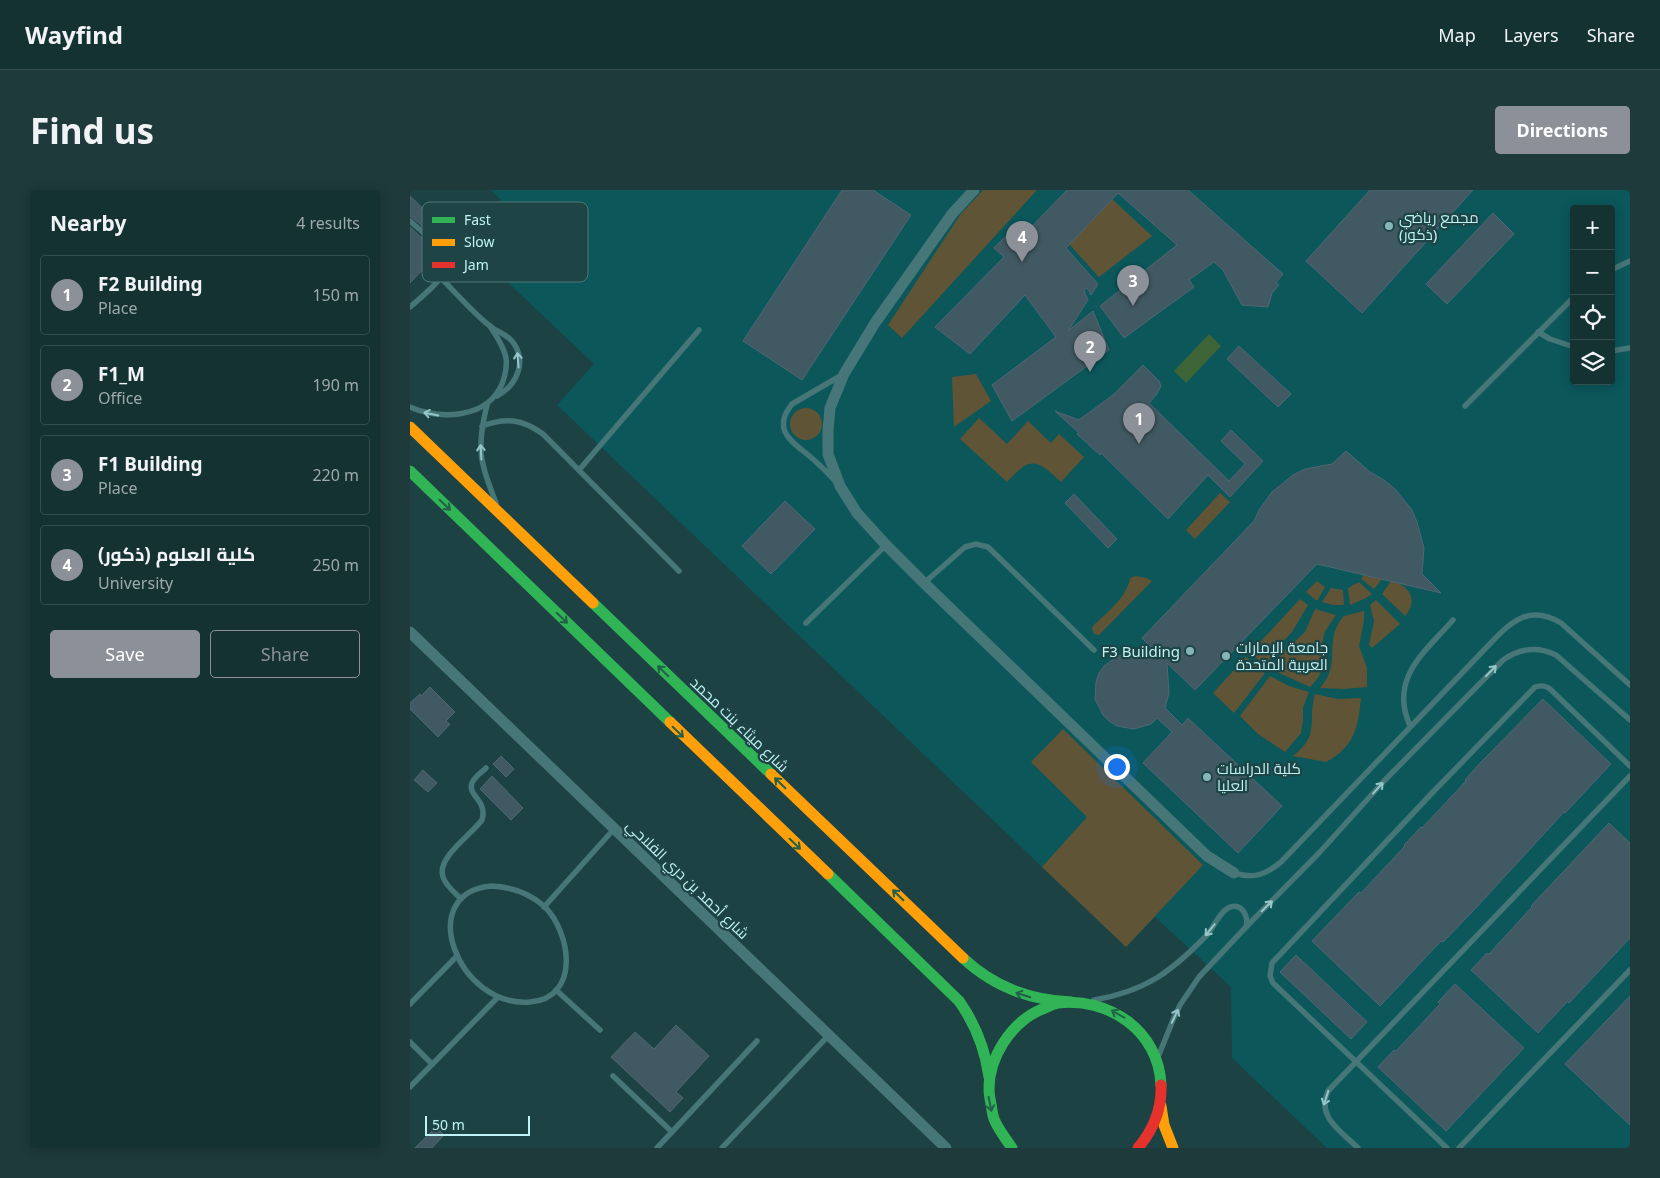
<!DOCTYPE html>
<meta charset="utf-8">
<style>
:root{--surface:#153233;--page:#1e3a3b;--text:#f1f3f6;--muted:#9daaac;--line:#344d4e;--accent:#8c9099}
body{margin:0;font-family:"Noto Sans",Cairo,sans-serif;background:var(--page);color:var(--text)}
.controls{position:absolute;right:15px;top:15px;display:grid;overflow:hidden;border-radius:5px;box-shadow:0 2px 12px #0003}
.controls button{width:45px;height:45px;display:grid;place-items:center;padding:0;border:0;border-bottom:1px solid var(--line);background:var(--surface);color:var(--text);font:25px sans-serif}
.scale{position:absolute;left:15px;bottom:12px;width:105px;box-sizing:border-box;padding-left:5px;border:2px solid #bff3f5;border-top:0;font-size:14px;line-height:18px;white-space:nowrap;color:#bff3f5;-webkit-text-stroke:4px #1e4445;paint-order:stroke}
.you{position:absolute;left:706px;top:576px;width:18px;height:18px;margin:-12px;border:4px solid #fff;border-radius:50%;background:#1a73e8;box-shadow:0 0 0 8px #1a73e833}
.badge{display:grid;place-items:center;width:32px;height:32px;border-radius:50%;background:var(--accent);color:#fff;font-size:16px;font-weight:700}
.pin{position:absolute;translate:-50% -41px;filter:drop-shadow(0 1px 2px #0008)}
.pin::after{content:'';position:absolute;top:26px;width:18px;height:15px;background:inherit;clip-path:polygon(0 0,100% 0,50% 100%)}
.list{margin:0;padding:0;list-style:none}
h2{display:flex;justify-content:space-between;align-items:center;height:65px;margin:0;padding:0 20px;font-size:21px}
h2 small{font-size:16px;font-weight:400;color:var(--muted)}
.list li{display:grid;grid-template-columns:32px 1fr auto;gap:15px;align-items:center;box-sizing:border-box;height:80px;margin:0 10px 10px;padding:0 10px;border:1px solid var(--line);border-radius:5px}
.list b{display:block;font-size:19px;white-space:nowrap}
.list p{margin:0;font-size:16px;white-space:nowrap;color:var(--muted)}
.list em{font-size:16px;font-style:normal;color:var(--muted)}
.actions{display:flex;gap:10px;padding:15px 20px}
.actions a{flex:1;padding:11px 0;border:1px solid var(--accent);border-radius:5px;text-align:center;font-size:18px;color:var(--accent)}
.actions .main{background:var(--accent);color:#fff}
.icon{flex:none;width:28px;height:28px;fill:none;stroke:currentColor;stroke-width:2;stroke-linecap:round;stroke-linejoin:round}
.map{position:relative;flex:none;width:1220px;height:958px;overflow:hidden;border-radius:5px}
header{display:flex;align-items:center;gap:30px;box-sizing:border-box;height:70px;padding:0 25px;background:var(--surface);border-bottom:1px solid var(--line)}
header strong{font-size:24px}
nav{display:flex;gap:28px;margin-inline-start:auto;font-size:18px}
.intro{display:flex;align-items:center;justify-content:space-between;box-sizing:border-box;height:120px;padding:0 30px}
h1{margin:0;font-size:35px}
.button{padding:12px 22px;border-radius:5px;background:var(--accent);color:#fff;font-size:18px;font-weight:700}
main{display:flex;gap:30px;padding:0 30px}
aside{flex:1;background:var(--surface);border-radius:5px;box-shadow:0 2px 12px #0003}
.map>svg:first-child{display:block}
</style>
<header>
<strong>Wayfind</strong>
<nav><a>Map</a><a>Layers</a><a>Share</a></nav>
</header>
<div class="intro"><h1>Find us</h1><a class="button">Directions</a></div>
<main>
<aside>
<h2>Nearby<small>4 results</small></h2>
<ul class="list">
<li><span class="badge">1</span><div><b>F2 Building</b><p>Place</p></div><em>150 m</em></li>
<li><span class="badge">2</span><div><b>F1_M</b><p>Office</p></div><em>190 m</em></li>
<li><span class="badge">3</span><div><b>F1 Building</b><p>Place</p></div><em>220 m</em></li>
<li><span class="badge">4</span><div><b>كلية العلوم (ذكور)</b><p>University</p></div><em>250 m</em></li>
</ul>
<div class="actions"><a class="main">Save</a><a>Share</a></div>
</aside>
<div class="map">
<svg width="1220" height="958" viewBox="0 0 1220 958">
<rect width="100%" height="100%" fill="#1c4244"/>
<path fill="#0b575a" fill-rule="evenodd" d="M 81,0 L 1220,0 L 1220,958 L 917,958 L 822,868 L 821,797 L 745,727 L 716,757 L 147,215 L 184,174 L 52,49 L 91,10 ZM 1164,19 L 1201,19 L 1201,191 L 1164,191 Z"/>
<g fill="#605436">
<path d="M 573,0 L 627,0 L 492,148 L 478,135 L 550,25 Z"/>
<path d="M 702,9 L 742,46 L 689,87 L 659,54 Z"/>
<path d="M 566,184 L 581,211 L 544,237 L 542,187 Z"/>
<circle cx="396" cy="234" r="16"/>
<path d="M 569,228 L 597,254 L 618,231 L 641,253 L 649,244 L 674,267 L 651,292 C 626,269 621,266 597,292 L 550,249 Z"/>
<path d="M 810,303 L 820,312 L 785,349 L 776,340 Z"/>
<path d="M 954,385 L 972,389 L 964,399 L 951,389 Z"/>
<path d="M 726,386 L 737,388 L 742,391 L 689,445 L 684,444 L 682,439 L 683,436 C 697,422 717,408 720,388 Z"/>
<path d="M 907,391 L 915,397 L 907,411 L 896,402 Z"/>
<path d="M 981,391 C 999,395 1009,410 995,426 L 972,404 Z"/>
<path d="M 949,392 L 962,404 L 956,408 L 940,415 L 938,398 Z"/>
<path d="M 921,398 L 933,400 L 934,415 L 923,415 L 912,412 Z"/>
<path d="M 890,409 L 898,415 L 882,442 L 862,463 L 857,476 L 840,463 Z"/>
<path d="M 966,410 L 990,434 L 962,458 L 959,455 L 964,431 L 960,415 Z"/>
<path d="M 905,419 L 926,425 C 921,433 914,440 913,449 C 908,470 920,478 900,497 L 863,480 L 872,463 L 895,442 Z"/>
<path d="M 954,421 L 954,431 L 949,456 L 957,478 L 957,497 L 934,499 L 910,498 C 933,473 912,450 934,426 Z"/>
<path d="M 836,467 L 855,483 L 824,523 L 803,503 Z"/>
<path d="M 860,486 L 879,496 L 899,502 L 893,518 L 893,531 L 891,543 L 875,562 L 848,544 L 830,526 Z"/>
<path d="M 905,504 L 928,509 L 951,508 C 948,538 945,556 916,572 L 883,566 C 911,544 897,532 905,504 Z"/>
<path d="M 653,539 L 793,675 L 716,757 L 632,677 L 677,627 L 621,572 Z"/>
</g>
<path fill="#3e6538" d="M 799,144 L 811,156 L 776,193 L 764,181 Z"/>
<g fill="#415963" stroke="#4f6774">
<path d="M 432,0 L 463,0 L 501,25 L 392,190 L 333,151 Z"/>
<path d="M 657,0 L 778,0 L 873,84 L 866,93 L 869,95 L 862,103 L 858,117 L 832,115 L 813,80 L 804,72 L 779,90 L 784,97 L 714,148 L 690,116 L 767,55 L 708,3 L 656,58 L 688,94 L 681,105 L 677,98 L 674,100 L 678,110 L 658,141 L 683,121 L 699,160 L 602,231 L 582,195 L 646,147 L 615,105 L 560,164 L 525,137 L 594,67 L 584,58 L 597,45 L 606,53 Z"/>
<path d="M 960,0 L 1063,0 L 952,123 L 896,71 Z"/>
<path d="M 0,6 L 43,47 L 34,56 L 20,42 L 0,26 Z"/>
<path d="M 1083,23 L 1104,44 L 1037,114 L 1016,94 Z"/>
<path d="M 0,37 L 28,63 L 0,93 Z"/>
<path d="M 829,156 L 881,204 L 868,217 L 817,169 Z"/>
<path d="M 733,175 L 749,191 L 751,196 L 747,204 L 739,213 L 819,291 L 835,274 L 811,251 L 821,240 L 853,271 L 820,307 L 798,285 L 758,329 L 691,263 L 690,265 L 667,244 L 669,243 L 645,221 L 669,230 L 703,205 Z"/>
<path d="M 936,261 L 960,282 L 974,290 L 985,299 L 1002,320 L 1007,332 L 1014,358 L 1012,384 L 1031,403 L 907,374 L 785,500 L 757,473 L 759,503 L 755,518 L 772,535 L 778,528 L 872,616 L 828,663 L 733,573 L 762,542 L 747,528 L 741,534 L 724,539 L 707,536 L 699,531 L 693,525 L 685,509 L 686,492 L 689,483 L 694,476 L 708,466 L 717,464 L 747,463 L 732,448 L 844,331 L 849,320 L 862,302 L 883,285 L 895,279 L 922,274 Z"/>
<path d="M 664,304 L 707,349 L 698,358 L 655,313 Z"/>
<path d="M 375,311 L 405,339 L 361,384 L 332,356 Z"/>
<path d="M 20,497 L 45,522 L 36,531 L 40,534 L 28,547 L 0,519 L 0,513 L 10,504 L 11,506 Z"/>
<path d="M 1133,509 L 1201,574 L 1155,623 L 1154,622 L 1064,720 L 1033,752 L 1031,751 L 970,816 L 902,751 L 949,702 L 951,703 L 995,656 L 994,655 L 1011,637 L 1012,638 L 1056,591 L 1055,590 L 1071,572 Z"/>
<path d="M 91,566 L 104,579 L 96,587 L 83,574 Z"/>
<path d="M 13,580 L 27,593 L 18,602 L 4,590 Z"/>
<path d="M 82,586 L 113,618 L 101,630 L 70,599 Z"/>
<path d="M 1199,633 L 1220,653 L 1220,748 L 1159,813 L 1158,811 L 1128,843 L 1061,780 L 1077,763 L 1079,764 L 1122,717 L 1121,716 Z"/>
<path d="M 886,765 L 957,832 L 941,849 L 870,782 Z"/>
<path d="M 1045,794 L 1114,858 L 1036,941 L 968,877 L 984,860 L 986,861 L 1030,814 L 1028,812 Z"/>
<path d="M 1220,806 L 1220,935 L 1155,874 Z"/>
<path d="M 266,835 L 299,866 L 266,902 L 273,908 L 260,922 L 201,867 L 225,842 L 244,859 Z"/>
<path d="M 26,937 L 34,945 L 22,958 L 5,958 Z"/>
</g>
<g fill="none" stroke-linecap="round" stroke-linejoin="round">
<g stroke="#477678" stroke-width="5.5">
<path d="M 0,31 C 10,40 23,50 32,61 C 48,81 13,105 0,117"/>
<path d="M 1201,80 L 1220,71"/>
<path d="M 31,88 C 46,103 63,123 80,136 C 87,142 96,144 102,151 C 118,171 107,195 87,206"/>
<path d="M 1128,142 L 1140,149 L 1164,157"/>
<path d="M 1201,161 L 1220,158"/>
<path d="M 77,215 C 66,260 70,271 86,313"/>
<path d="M 1055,216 L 1164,107"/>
<path d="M 0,217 C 30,230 77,229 92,194 C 95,186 97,176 96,168 C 94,156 86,146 80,136"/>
<path d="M 72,236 C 96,227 112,229 133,244 L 269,381"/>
<path d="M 169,280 L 289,140"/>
<path d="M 425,291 C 419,284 412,277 405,271 C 387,254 359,243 382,214 L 432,185"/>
<path d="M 514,393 L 555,357 L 566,354 L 578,357 L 684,460"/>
<path d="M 396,433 L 476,355"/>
<path d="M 1000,536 C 979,488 1014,463 1043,430"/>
<path d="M 824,683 C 844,689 855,685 871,672 L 1074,460 C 1097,436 1116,412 1151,433 L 1220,495"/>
<path d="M 82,696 C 101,697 119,703 134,716 C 161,742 171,808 120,812 C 47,818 4,702 82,696 Z"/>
<path d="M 51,709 C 44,702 36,696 33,687 C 26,668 61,645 72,630 C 78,610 57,606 62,593 C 64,587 72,582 76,578"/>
<path d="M 134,717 L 204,639"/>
<path d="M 146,800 L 190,840"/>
<path d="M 684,810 C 736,801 761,782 797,745 C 804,737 809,723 818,718 C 831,711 839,726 836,737"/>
<path d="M 0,814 L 47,766"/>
<path d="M 0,852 L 22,874"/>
<path d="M 748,867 L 763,830 L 770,815 L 789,787 L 836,737 L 909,663 L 974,591 L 1093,470 C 1110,458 1127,456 1146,465 L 1220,530"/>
<path d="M 203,886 L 262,942"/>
<path d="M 0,897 L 88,807"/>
<path d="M 247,958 L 347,851"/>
<path d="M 312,958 L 418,846"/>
<path d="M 948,958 C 931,941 906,927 918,901 L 1220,586"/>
<path d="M 1037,958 L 863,793 L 860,786 L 862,773 L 1023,602 L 1125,497 C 1131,495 1135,495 1140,499 L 1220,576"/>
<path d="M 1049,958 L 1220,780"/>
</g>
<g stroke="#477678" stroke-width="11">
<path d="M 564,0 L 542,24 L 465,133 L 434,184 L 420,218 L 418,240 L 418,264 L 430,296 L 447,323 L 476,355 L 514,393 L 797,666 L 824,683"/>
<path d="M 0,442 L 536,958"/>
</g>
<g stroke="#30b455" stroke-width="11">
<path d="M 0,281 L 260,532"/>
<path d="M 183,413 L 361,584"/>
<path d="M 418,684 L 549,811 C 566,835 575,858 579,887"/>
<path d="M 553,768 C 584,797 619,810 661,812"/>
<path d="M 602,958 C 596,949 588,939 584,929 C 582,924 582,919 581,914 C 580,909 579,904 579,899 C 579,867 601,833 630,820 C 636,818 642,814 648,813 C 699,807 749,841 751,895"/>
</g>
<g stroke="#ff9f0a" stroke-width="11">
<path d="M 0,237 L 183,413"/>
<path d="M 260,532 L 418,684"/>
<path d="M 361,584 L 553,768"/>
<path d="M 751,916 L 754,935 L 763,958"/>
</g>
<path stroke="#e5322d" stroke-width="11" d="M 728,958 C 743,940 752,919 751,895"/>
</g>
<defs><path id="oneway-shaft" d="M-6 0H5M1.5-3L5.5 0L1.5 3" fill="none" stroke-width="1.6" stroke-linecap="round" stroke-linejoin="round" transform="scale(1.25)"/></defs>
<g stroke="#95c7c9">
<use href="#oneway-shaft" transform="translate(108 170) rotate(-94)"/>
<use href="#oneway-shaft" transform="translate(21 224) rotate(-169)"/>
<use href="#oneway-shaft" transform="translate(71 262) rotate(-93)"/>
<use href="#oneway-shaft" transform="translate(1081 481) rotate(-46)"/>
<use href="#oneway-shaft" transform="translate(968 598) rotate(-48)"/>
<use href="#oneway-shaft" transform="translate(857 716) rotate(-45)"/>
<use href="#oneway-shaft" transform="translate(800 740) rotate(129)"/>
<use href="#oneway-shaft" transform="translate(765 826) rotate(-65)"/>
<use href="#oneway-shaft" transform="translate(916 908) rotate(108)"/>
</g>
<g stroke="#226049">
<use href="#oneway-shaft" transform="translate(35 315) rotate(44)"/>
<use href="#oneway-shaft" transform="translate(152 428) rotate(44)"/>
<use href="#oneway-shaft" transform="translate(253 481) rotate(-136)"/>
<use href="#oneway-shaft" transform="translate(268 542) rotate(44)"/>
<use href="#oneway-shaft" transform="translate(370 593) rotate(-136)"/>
<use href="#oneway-shaft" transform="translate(385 654) rotate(44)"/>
<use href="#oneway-shaft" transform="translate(488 705) rotate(-136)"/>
<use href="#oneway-shaft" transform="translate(613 805) rotate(-162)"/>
<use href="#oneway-shaft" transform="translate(708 824) rotate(-150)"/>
<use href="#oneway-shaft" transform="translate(580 914) rotate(79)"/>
</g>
<g fill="#86b5b7" stroke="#1e4445" stroke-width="2">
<circle cx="979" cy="36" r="5"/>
<circle cx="780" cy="461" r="5"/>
<circle cx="816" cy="466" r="5"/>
<circle cx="797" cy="587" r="5"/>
</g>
<g text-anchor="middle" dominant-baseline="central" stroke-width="4.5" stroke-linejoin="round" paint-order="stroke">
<g font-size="15" fill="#bff3f5" stroke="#1e4445" text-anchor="start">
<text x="989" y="27">مجمع رياضي<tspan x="989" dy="17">(ذكور)</tspan></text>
<text x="826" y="457">جامعة الإمارات<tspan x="826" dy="17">العربية المتحدة</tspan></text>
<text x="770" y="461" text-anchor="end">F3 Building</text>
<text x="807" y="578">كلية الدراسات<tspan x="807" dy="17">العليا</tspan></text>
</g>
<g font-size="15" fill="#bff3f5" stroke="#1e4445">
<text transform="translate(330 534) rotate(44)">شارع ميثاء بنت محمد</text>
<text transform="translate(278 689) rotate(44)">شارع أحمد بن دري الفلاحي</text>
</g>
</g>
<rect x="12" y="12" width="166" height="80" rx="8" fill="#1e4445" stroke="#4e797a" stroke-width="1"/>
<rect x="22" y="27" width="23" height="6" fill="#30b455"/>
<rect x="22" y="49" width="23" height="7" fill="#ff9f0a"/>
<rect x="22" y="72" width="23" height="6" fill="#e5322d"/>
<g font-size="14" fill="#bff3f5">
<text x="54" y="35">Fast</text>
<text x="54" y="57">Slow</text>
<text x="54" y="80">Jam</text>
</g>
</svg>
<div class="controls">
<button>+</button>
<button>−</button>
<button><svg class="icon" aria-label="locate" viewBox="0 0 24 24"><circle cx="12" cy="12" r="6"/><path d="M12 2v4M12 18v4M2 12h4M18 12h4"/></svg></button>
<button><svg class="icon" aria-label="layers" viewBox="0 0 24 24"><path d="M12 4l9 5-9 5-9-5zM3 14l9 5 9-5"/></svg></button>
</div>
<div class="scale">50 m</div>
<div class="you"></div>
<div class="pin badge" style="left:729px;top:254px">1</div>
<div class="pin badge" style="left:680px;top:182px">2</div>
<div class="pin badge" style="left:723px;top:116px">3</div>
<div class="pin badge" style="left:612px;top:72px">4</div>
</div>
</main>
